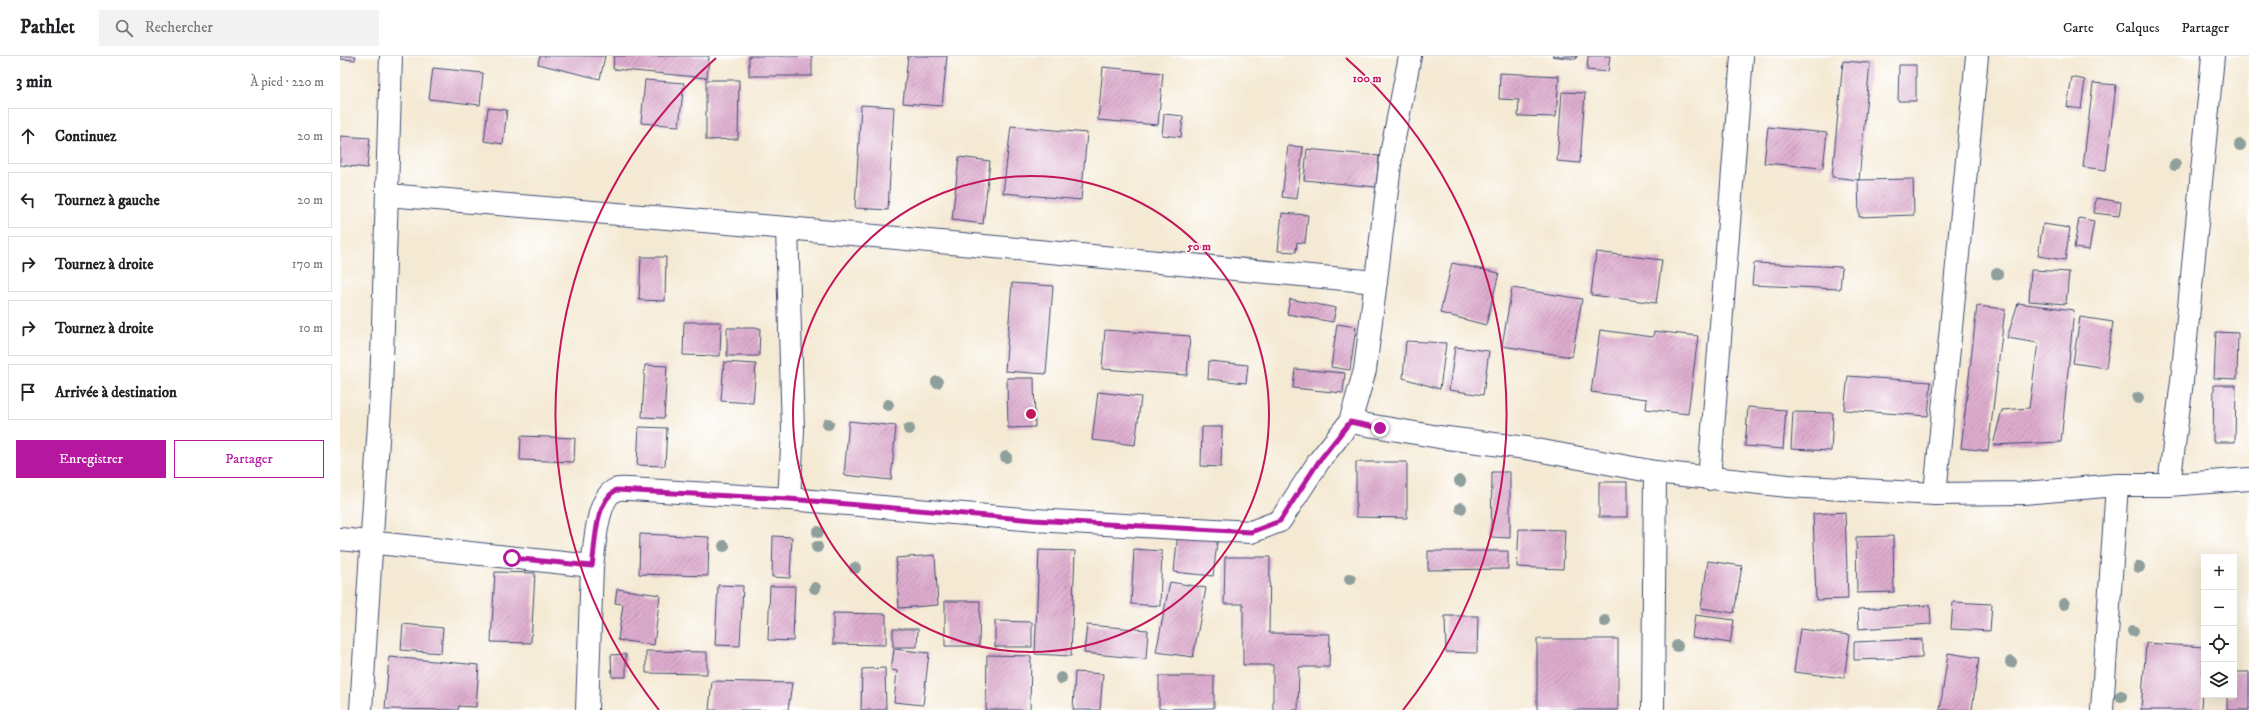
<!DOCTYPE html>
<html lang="fr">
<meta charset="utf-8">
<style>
:root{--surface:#fff;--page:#f2f2f2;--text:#202124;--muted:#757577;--line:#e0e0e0;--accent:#b5179e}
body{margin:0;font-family:"IM FELL DW Pica",serif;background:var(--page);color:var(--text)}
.controls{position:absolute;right:12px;bottom:12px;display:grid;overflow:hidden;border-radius:0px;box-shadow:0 4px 16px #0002}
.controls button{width:36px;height:36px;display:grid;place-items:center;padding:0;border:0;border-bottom:1px solid var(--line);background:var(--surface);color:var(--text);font:20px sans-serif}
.stop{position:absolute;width:12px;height:12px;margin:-9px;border:3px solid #b5179e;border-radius:50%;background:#fff}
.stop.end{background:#b5179e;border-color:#fff;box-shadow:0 1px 4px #0008}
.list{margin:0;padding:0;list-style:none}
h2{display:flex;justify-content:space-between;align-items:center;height:52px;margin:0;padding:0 16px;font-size:17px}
h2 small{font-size:13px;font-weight:400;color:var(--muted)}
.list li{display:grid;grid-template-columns:26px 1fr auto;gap:12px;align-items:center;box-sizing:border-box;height:56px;margin:0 8px 8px;padding:0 8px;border:1px solid var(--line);border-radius:0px}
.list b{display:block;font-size:15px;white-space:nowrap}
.list em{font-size:13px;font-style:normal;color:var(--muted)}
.actions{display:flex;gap:8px;padding:12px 16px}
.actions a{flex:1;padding:9px 0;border:1px solid var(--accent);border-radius:0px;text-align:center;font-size:14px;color:var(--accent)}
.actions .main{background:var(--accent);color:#fff}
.icon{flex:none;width:22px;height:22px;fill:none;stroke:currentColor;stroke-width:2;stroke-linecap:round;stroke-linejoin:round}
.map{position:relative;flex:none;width:1909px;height:654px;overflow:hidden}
header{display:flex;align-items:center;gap:24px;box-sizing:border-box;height:56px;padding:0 20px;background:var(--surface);border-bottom:1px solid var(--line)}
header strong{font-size:19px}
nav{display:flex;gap:22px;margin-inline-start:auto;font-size:14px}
.search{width:280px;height:36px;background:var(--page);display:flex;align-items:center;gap:10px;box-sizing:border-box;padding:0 14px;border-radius:0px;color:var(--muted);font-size:15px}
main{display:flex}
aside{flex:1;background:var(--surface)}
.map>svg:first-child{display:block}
</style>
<header>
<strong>Pathlet</strong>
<div class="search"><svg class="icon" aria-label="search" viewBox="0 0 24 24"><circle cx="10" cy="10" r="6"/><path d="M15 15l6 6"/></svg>Rechercher</div>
<nav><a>Carte</a><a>Calques</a><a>Partager</a></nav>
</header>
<main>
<aside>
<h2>3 min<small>À pied · 220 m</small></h2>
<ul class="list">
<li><svg class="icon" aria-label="ahead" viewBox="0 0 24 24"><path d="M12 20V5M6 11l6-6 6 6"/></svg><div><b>Continuez</b></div><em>20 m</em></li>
<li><svg class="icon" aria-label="left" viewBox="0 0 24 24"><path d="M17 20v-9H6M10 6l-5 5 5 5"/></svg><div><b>Tournez à gauche</b></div><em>20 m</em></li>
<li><svg class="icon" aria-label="right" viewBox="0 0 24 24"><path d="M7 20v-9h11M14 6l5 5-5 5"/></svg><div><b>Tournez à droite</b></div><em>170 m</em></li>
<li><svg class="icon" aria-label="right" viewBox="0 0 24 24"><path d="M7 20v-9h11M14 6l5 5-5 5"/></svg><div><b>Tournez à droite</b></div><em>10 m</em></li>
<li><svg class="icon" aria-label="arrive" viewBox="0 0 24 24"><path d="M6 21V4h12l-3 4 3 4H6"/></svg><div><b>Arrivée à destination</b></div></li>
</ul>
<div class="actions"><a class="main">Enregistrer</a><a>Partager</a></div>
</aside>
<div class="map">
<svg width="1909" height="654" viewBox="0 0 1909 654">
<defs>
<pattern id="building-hatch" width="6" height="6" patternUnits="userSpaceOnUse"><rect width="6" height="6" fill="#deacce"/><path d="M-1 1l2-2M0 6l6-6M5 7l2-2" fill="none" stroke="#b38caa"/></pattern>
</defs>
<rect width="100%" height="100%" fill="#fff"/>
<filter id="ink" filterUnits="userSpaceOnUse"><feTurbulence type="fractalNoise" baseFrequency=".025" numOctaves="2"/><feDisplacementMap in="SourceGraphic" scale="8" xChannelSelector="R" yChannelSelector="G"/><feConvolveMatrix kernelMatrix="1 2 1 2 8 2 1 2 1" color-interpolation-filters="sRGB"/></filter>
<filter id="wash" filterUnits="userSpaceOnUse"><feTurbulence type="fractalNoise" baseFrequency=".012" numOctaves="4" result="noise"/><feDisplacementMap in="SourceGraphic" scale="16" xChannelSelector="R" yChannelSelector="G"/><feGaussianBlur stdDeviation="0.9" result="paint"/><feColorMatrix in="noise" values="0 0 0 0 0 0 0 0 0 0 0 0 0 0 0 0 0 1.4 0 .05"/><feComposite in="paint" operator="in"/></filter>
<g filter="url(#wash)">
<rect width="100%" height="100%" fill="#f4e9d3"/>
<g id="blocks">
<g fill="url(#building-hatch)">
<path d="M 0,0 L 16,0 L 15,4 L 0,3 Z"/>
<path d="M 200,0 L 265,0 L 260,23 L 198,8 Z"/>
<path d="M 274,0 L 369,0 L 367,22 L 273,13 Z"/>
<rect x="409" y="0" width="63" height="20"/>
<path d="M 568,0 L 607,0 L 602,50 L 563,47 Z"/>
<path d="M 1212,0 L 1237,0 L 1236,3 Z"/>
<path d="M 1248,0 L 1270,0 L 1268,16 L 1247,14 Z"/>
<path d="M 1503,5 L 1530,7 L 1519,124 L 1492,121 Z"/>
<path d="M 1559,9 L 1576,9 L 1576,45 L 1558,45 Z"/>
<path d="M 763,11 L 823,17 L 818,69 L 758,64 Z"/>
<path d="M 93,12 L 143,17 L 140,49 L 89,43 Z"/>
<path d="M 1160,17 L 1219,20 L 1216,61 L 1178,60 L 1179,44 L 1159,43 Z"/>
<path d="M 1732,21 L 1745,24 L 1741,53 L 1727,51 Z"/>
<path d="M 305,24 L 344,27 L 339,70 L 301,67 Z"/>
<path d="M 366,24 L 399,24 L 398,83 L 366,84 Z"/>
<path d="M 1753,27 L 1776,29 L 1766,114 L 1743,111 Z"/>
<path d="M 1222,36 L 1245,37 L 1240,107 L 1217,105 Z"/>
<path d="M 521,49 L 554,51 L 548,154 L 515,152 Z"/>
<path d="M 148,52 L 167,54 L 163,88 L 144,85 Z"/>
<path d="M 824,58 L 843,60 L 841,81 L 822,79 Z"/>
<path d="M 671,70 L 747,77 L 741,144 L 663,137 Z"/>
<path d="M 1428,71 L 1487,77 L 1483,112 L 1424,107 Z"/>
<path d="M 0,80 L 30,82 L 27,112 L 0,109 Z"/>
<path d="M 948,90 L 963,91 L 957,143 L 942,141 Z"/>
<path d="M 967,93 L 1039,100 L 1036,131 L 964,124 Z"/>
<path d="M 619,101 L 650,105 L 643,168 L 612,164 Z"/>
<path d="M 1573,123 L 1574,159 L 1519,161 L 1518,124 Z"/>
<path d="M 1756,142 L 1781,146 L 1779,160 L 1754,157 Z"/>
<path d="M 942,157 L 968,159 L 965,187 L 957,186 L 956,196 L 938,195 Z"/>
<path d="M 1739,162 L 1754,165 L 1749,194 L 1734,192 Z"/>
<path d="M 1703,168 L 1730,172 L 1725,204 L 1698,200 Z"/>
<path d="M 1256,196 L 1322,204 L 1316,247 L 1251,239 Z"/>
<path d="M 301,201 L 326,201 L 325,245 L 299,244 Z"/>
<path d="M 1112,207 L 1159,217 L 1146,269 L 1100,257 Z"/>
<path d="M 1414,207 L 1502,211 L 1500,233 L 1412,229 Z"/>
<path d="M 1691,214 L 1729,216 L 1726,248 L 1689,245 Z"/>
<path d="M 672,227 L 713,230 L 706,318 L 665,315 Z"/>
<path d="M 1172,232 L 1242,243 L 1232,301 L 1162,290 Z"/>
<path d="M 950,243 L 996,252 L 993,266 L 947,258 Z"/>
<path d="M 1678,247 L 1734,254 L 1721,386 L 1653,389 L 1662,354 L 1689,352 L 1698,287 L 1667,282 Z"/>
<path d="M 1637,250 L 1665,253 L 1648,395 L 1621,392 Z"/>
<path d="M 1740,261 L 1773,266 L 1766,312 L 1733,307 Z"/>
<path d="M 344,266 L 381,266 L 380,300 L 343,299 Z"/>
<path d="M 997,268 L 1016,271 L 1010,314 L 991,311 Z"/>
<path d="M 387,272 L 420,272 L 419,300 L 387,300 Z"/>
<path d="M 765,274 L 850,280 L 847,319 L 762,313 Z"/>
<path d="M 1260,274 L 1313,281 L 1314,275 L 1358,280 L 1348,358 L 1306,353 L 1307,343 L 1251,336 Z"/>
<path d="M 1876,276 L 1898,277 L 1897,323 L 1874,322 Z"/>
<path d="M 1066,285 L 1106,287 L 1100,333 L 1063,322 Z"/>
<path d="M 1115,291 L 1149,295 L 1143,339 L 1109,334 Z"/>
<path d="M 869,305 L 908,309 L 906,327 L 868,323 Z"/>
<path d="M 384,306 L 416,308 L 413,347 L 381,345 Z"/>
<path d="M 305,309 L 327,310 L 324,362 L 302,361 Z"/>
<path d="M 955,313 L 1005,317 L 1003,337 L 953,332 Z"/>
<path d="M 1508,320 L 1591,326 L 1588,360 L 1504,354 Z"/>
<path d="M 667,322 L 694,322 L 695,371 L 668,372 Z"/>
<path d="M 1874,329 L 1896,329 L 1895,386 L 1873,386 Z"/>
<path d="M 758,336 L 801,341 L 795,389 L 752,384 Z"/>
<path d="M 1408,351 L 1446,354 L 1443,393 L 1405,390 Z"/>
<path d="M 1453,356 L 1493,357 L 1491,395 L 1451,393 Z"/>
<path d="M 509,365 L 556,370 L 551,424 L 504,419 Z"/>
<path d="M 299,371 L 327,372 L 325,410 L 297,409 Z"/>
<path d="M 862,371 L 882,371 L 881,411 L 861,410 Z"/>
<path d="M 181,380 L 235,382 L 234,406 L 180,404 Z"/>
<path d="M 1016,406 L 1067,406 L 1067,462 L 1016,461 Z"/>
<path d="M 1152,416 L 1170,416 L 1170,482 L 1151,481 Z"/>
<rect x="1259" y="426" width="28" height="35"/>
<path d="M 1505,456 L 1508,543 L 1476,544 L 1473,458 Z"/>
<path d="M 1179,473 L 1225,474 L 1223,513 L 1177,511 Z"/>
<path d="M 838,475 L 878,479 L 873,520 L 834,516 Z"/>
<path d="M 300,478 L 369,481 L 368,520 L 299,518 Z"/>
<path d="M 433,480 L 452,481 L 450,522 L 432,521 Z"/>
<path d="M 1553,480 L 1554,536 L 1517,537 L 1516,481 Z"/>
<path d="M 794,493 L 822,495 L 820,550 L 791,548 Z"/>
<path d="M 699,494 L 735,495 L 731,600 L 695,598 Z"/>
<path d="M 1088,495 L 1168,495 L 1168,513 L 1088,514 Z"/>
<path d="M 595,499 L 598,549 L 559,552 L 556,502 Z"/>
<path d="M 885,501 L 930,501 L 929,577 L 990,578 L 989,611 L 959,611 L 958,654 L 933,654 L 933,609 L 903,609 L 903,548 L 884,548 Z"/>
<path d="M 1368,505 L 1402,510 L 1394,557 L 1361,552 Z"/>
<path d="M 155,516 L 195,517 L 191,587 L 151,586 Z"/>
<path d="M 830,526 L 866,532 L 853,601 L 816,596 Z"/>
<path d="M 378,529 L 403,530 L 400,590 L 375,589 Z"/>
<path d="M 430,530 L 455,530 L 453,585 L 428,584 Z"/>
<path d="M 277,533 L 320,539 L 314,589 L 278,584 L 283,548 L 275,547 Z"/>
<path d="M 605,545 L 640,545 L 639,590 L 605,590 Z"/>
<path d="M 1613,546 L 1652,548 L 1650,575 L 1611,573 Z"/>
<path d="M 1590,549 L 1591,568 L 1519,573 L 1518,553 Z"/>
<path d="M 493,557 L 546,558 L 546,589 L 493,588 Z"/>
<path d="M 1355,559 L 1394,564 L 1390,587 L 1352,581 Z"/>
<path d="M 1105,560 L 1138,560 L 1137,597 L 1106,596 Z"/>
<path d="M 655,565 L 692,566 L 692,591 L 655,591 Z"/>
<path d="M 63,568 L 103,572 L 101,597 L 61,594 Z"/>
<path d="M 747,569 L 808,574 L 806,603 L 744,597 Z"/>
<path d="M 553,573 L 578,573 L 577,591 L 553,591 Z"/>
<path d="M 1460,573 L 1510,579 L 1504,622 L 1454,616 Z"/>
<rect x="1197" y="583" width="81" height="71"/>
<path d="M 1582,583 L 1582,602 L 1514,604 L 1514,586 Z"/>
<path d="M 1806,587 L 1864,591 L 1861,654 L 1801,654 Z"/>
<path d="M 554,593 L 589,597 L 583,649 L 554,646 L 557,615 L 551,614 Z"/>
<path d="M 306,595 L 367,596 L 367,618 L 306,617 Z"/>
<path d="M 1608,597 L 1639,602 L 1632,654 L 1600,654 Z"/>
<path d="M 286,598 L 286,621 L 272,621 L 271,599 Z"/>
<path d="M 647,599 L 691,600 L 690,654 L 646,654 Z"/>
<path d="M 49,601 L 139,609 L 136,651 L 119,650 L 118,654 L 45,653 Z"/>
<path d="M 545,612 L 546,654 L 521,654 L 522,613 Z"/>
<path d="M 735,616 L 763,618 L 760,654 L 733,654 Z"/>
<path d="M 1894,616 L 1909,616 L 1909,654 L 1887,654 L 1887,639 L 1894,639 Z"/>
<path d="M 819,620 L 874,620 L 874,652 L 819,653 Z"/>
<path d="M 372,625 L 452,627 L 448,654 L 369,654 Z"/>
</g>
</g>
</g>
<g filter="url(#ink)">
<use href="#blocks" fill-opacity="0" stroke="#3c4b70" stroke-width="1"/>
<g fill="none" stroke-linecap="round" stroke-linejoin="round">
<g stroke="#3c4b70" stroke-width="24">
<g id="minor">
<path d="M 47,139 L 447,172 L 1036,226"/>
<path d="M 447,172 L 453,375 L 449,443"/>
<path d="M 1010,366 L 1025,314 L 1052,93 L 1070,0"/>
<path d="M 1369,423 L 1402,0"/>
<path d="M 1829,429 L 1842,325 L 1873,0"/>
<path d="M 1595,438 L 1637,0"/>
<path d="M 0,483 L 252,510 C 255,491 256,443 275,434 C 279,432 286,433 290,433 L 449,443 L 694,464 L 911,476 L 940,465 L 979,405 L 1010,366 L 1099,381 L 1186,392 L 1315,416 L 1448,430 L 1595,438 L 1684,437 L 1777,429 L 1829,429 L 1909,423"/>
<path d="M 21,654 L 41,336 L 51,0"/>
<path d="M 247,654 L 252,510"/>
<path d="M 1313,654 L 1315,416"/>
<path d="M 1762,654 L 1777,429"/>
</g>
</g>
<use href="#minor" stroke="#fff" stroke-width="22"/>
</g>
<g fill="#8f9f9c">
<circle cx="1900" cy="89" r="6"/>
<circle cx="1835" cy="109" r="6"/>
<circle cx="1657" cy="218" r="6"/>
<circle cx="597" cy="326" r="6"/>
<circle cx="1798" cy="342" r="6"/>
<circle cx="548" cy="349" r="6"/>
<circle cx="488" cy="368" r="6"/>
<circle cx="569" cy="373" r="6"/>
<circle cx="666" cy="401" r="6"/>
<circle cx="1120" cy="425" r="6"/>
<circle cx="1121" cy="452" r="6"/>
<circle cx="478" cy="476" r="6"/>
<circle cx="384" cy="490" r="6"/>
<circle cx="477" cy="491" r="6"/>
<circle cx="1799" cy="511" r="6"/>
<circle cx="515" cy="512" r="6"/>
<circle cx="1010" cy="523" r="6"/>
<circle cx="475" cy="532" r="6"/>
<circle cx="1724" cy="548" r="6"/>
<circle cx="1265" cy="565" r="6"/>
<circle cx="1793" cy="575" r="6"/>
<circle cx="1337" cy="590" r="6"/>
<circle cx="1671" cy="606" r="6"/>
<circle cx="721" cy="622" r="6"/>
<circle cx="1781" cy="640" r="6"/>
</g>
</g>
<g fill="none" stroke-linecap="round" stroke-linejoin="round" filter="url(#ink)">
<path stroke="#b5179e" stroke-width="5" d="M 172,502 L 252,510 C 256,486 254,448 276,434 L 449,443 L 694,464 L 911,476 L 940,465 L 979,405 L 1010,366 L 1040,372"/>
</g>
<g fill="none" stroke="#c2185b" stroke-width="2">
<circle cx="691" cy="358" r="238"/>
<path d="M319 654A475 475 0 0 1 376 2M1006 2A475 475 0 0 1 1063 654"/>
</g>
<circle cx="691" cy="358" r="6" fill="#c2185b" stroke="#fff" stroke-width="2"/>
<g font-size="12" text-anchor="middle" font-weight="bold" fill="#c2185b" stroke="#fff" stroke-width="3" stroke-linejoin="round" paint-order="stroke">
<text x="1027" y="26">100 m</text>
<text x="859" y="194">50 m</text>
</g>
</svg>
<div class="controls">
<button>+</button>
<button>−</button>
<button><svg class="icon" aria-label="locate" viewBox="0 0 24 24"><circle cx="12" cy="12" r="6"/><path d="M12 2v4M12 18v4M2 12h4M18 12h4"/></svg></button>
<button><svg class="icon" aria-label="layers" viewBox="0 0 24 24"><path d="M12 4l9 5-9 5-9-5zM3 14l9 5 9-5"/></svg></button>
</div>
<div class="stop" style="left:172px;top:502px"></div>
<div class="stop end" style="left:1040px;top:372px"></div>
</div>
</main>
